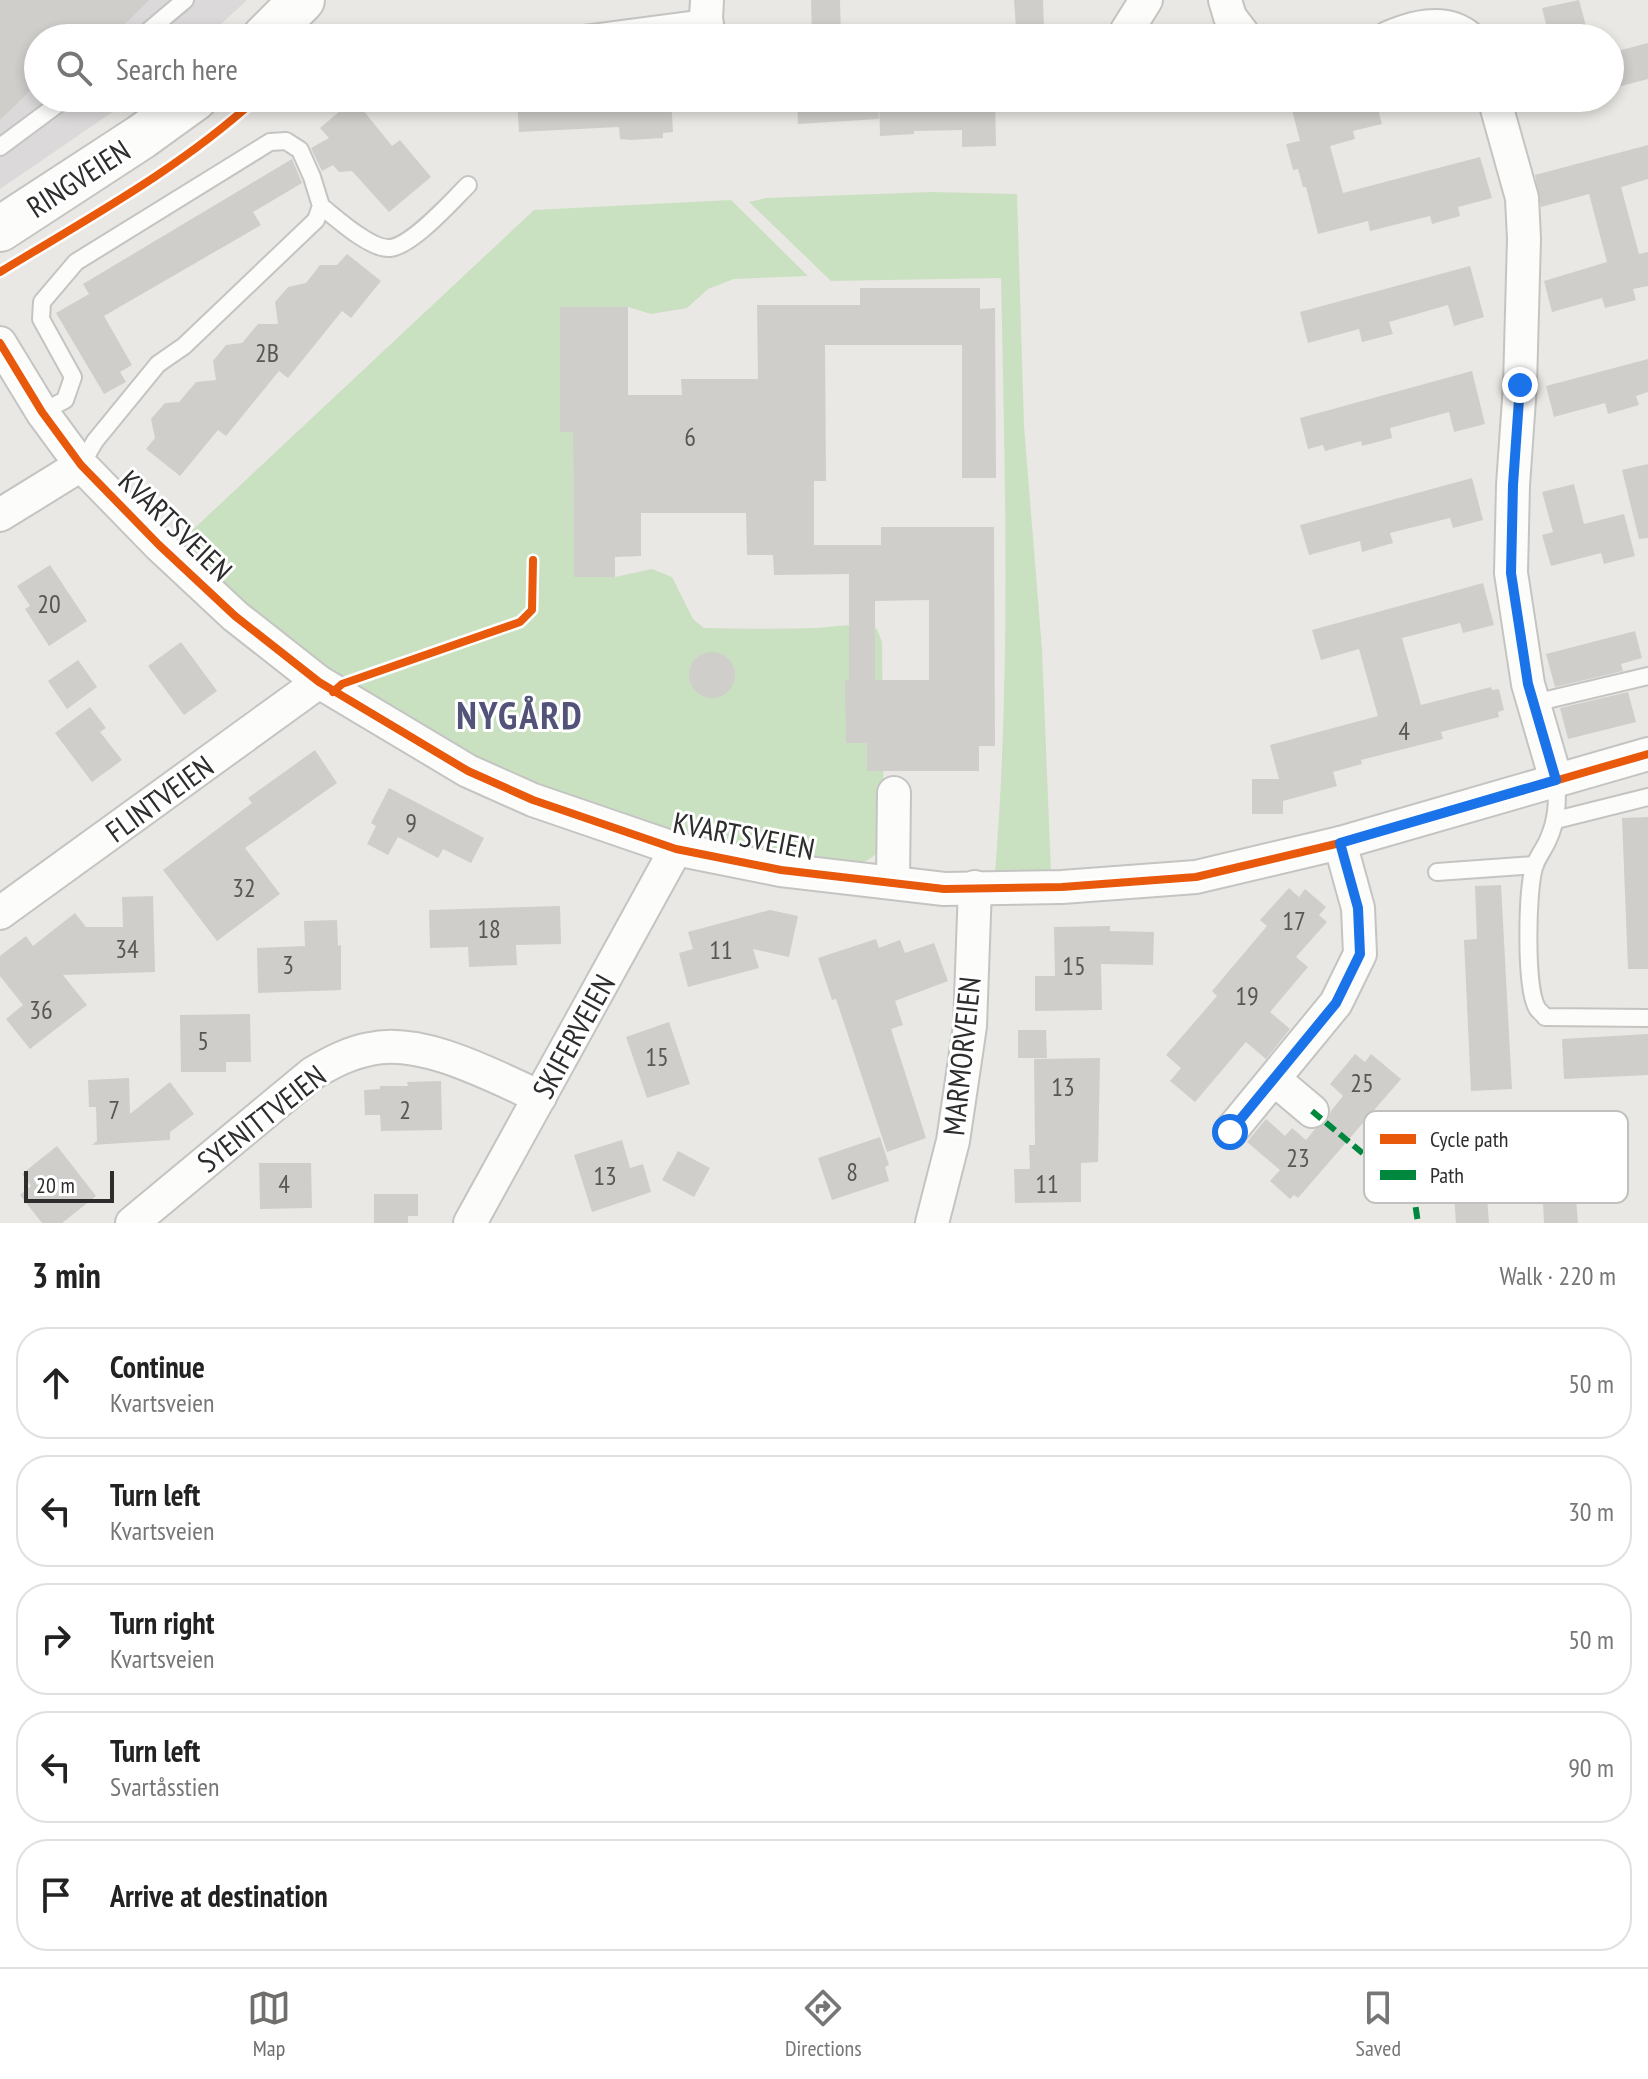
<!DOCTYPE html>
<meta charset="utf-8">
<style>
:root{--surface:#fff;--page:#f6f6f6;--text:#222;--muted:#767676;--line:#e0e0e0;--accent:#6f6e6d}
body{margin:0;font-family:"PT Sans Narrow",sans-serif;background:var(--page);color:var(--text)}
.scale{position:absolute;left:24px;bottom:20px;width:90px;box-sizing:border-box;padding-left:8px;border:4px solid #2d2d2d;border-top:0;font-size:22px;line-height:28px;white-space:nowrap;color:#2d2d2d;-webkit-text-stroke:6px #fff;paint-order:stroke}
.stop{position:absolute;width:24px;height:24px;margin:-18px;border:6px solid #1a73e8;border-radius:50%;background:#fff}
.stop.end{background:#1a73e8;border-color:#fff;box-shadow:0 2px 8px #0008}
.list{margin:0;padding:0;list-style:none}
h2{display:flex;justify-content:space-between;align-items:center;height:104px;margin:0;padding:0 32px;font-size:34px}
h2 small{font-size:26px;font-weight:400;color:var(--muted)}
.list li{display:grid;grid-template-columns:52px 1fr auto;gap:24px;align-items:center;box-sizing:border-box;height:112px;margin:0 16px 16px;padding:0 16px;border:2px solid var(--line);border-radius:32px}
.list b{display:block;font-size:30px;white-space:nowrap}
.list p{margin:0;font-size:26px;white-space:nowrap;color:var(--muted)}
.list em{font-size:26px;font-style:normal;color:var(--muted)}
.icon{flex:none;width:44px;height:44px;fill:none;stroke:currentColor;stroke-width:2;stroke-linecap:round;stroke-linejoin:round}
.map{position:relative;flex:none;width:1648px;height:1223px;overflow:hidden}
.search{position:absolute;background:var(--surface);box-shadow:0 4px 12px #0003;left:24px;right:24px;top:24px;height:88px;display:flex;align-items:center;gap:20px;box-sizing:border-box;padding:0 28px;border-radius:44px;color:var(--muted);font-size:30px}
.sheet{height:744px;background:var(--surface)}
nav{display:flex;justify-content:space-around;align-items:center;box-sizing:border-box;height:112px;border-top:2px solid var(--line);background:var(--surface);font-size:22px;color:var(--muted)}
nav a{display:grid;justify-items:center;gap:4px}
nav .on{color:var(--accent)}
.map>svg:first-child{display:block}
</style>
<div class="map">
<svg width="1648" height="1223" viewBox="0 0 1648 1223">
<rect width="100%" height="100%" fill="#eae8e4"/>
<path fill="#dbd9da" d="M 0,0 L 247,0 L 206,38 L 38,38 L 38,98 L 133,98 L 0,189 Z"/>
<g fill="#cae1c1">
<path d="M 932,192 L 1017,194 L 1024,426 L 1042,649 L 1051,873 L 995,873 C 1011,675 1005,476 1001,278 L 831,281 L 749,202 L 766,198 Z"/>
<path d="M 731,200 L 808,276 L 734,279 L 708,289 L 687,308 L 651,314 L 628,307 L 560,432 L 573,432 L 574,576 L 615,577 L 652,569 L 672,577 L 693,619 L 704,628 C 741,629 779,629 816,628 C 836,627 857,621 877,629 L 882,642 L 884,841 C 872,865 858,865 834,866 L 666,836 L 466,757 L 407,724 L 283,638 L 180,544 L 185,537 L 534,210 Z"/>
</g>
<g fill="#cfcecb" fill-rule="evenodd">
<path d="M 0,0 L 149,0 L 111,38 L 38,38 L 38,83 L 0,120 Z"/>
<path d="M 811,0 L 840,0 L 841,36 L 812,37 Z"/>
<path d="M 1014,0 L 1043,0 L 1044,27 L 1016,28 Z"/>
<path d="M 1579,0 L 1586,26 L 1549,36 L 1542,8 Z"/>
<path d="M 1648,43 L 1648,79 L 1610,89 L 1610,53 Z"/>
<path d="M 517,98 L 671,98 L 673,132 L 663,133 L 663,138 L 631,140 L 620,139 L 619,127 L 519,132 Z"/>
<path d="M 797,98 L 878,98 L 879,119 L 798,124 Z"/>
<path d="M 879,98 L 995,98 L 996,146 L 962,147 L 962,130 L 914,131 L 914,134 L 880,136 Z"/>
<path d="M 1305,98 L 1375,98 L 1382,124 L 1353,131 L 1355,139 L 1330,146 L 1343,193 L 1480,157 L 1492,198 L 1458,207 L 1460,216 L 1432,224 L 1430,216 L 1370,231 L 1368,221 L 1318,234 L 1306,187 L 1303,187 L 1298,169 L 1293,170 L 1286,144 L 1300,141 L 1290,102 Z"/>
<path d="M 354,99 L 392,146 L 400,140 L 431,177 L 389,212 L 352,171 L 339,172 L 333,165 L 322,171 L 311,148 L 329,138 L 320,128 Z"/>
<path d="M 1648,145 L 1648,179 L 1621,187 L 1639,254 L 1648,252 L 1648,286 L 1633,289 L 1636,300 L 1605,308 L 1602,298 L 1552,312 L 1544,281 L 1607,262 L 1589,194 L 1541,207 L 1535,175 Z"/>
<path d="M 292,159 L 302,183 L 253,212 L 261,225 L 104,316 L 132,365 L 120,372 L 126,382 L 104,394 L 56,313 L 89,294 L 83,284 Z"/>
<path d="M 347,254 L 381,281 L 351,318 L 342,311 L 288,378 L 279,371 L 226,436 L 218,430 L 180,476 L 146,449 L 155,438 L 151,419 L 165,403 L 179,402 L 196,382 L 216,380 L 213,361 L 226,345 L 242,343 L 258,324 L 278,324 L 275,302 L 288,287 L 306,283 L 320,265 L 337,265 Z"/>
<path d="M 1470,266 L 1484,317 L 1454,326 L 1448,305 L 1389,322 L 1393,334 L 1362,342 L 1359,329 L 1308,343 L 1300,312 Z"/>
<path d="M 860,288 L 980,288 L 980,309 L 995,308 L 996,478 L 962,478 L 962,345 L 825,345 L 826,481 L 814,481 L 814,545 L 881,545 L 881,527 L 994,527 L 995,746 L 979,746 L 979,771 L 867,771 L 867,743 L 846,743 L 845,680 L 849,680 L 849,574 L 774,575 L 773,555 L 747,555 L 746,513 L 641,513 L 641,556 L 615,557 L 615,577 L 574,577 L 573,432 L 560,432 L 560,307 L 628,307 L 628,395 L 682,395 L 681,379 L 758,379 L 757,305 L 860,305 ZM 929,600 L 929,680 L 875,680 L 875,601 Z"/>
<path d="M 1648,359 L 1648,392 L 1636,396 L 1639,405 L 1608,414 L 1605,403 L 1554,417 L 1546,386 Z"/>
<path d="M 1472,371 L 1485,424 L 1454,432 L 1449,412 L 1390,428 L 1392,438 L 1362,446 L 1361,441 L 1325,451 L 1323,445 L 1308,449 L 1300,418 Z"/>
<path d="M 1648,464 L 1648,538 L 1639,539 L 1622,470 Z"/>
<path d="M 1472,478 L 1483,520 L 1453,528 L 1450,518 L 1390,533 L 1393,543 L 1362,552 L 1360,541 L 1309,555 L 1300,525 Z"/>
<path d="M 1574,484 L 1584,524 L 1624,514 L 1635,556 L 1604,564 L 1601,553 L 1551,566 L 1542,535 L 1553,532 L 1542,492 Z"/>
<path d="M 50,565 L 87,621 L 49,646 L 25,609 L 30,606 L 17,586 Z"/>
<path d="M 1483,583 L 1494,625 L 1463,633 L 1460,623 L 1402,638 L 1421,705 L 1491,687 L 1492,690 L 1499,689 L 1504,710 L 1498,712 L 1499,717 L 1441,732 L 1443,739 L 1361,760 L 1362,764 L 1333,772 L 1337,786 L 1283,801 L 1283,814 L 1252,814 L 1252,779 L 1279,779 L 1270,745 L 1378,716 L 1359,649 L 1321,660 L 1312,630 Z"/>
<path d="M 1635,631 L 1642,658 L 1621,664 L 1623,671 L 1555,687 L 1546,654 Z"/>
<path d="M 181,642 L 217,691 L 184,715 L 148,666 Z"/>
<circle cx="712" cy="675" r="23"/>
<path d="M 78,660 L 97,687 L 67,709 L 48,681 Z"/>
<path d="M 1628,692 L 1636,722 L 1568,739 L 1560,708 Z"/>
<path d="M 90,707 L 106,728 L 100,732 L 122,760 L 92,782 L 55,733 Z"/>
<path d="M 315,750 L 337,783 L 245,848 L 280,894 L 217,941 L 163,870 L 252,803 L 248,798 Z"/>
<path d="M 389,788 L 484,838 L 471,863 L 443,849 L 438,858 L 398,837 L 388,855 L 367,844 L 376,826 L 371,823 Z"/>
<path d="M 1648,817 L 1648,969 L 1628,969 L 1622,818 Z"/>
<path d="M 1501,885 L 1512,1089 L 1471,1091 L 1464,940 L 1477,939 L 1475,886 Z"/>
<path d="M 1289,888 L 1299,897 L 1305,889 L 1326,907 L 1319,915 L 1327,922 L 1296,957 L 1308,967 L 1270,1012 L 1290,1029 L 1266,1059 L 1246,1042 L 1195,1102 L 1170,1081 L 1181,1068 L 1166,1055 L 1217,996 L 1212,991 L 1267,926 L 1260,920 Z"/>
<path d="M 153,896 L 155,972 L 63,975 L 87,1005 L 30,1049 L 6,1019 L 23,1005 L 0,976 L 0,956 L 26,936 L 33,946 L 75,913 L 86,927 L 123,927 L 122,897 Z"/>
<path d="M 560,906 L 561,944 L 516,945 L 517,965 L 469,967 L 468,947 L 430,948 L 429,910 Z"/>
<path d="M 770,910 L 798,916 L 789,957 L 753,949 L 759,968 L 688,987 L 679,953 L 693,949 L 688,932 Z"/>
<path d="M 337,920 L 338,946 L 341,945 L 341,990 L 258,993 L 257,948 L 305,946 L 304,921 Z"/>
<path d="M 1110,926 L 1110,931 L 1154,932 L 1153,965 L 1101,964 L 1102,1010 L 1035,1011 L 1035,976 L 1055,976 L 1054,927 Z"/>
<path d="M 876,939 L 879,948 L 900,940 L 905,953 L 934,943 L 948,981 L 895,1001 L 903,1025 L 891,1029 L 926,1138 L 887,1152 L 836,999 L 832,1000 L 818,958 Z"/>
<path d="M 250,1014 L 251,1062 L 226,1062 L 226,1072 L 181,1072 L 180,1015 Z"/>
<path d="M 669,1022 L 690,1084 L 647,1098 L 626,1037 Z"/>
<path d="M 1018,1030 L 1046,1030 L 1047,1058 L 1018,1058 Z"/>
<path d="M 1648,1034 L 1648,1075 L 1564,1079 L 1562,1039 Z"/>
<path d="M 1355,1054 L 1365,1062 L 1371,1054 L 1401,1079 L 1298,1198 L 1294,1195 L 1290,1199 L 1270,1181 L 1280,1170 L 1247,1142 L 1266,1119 L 1285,1136 L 1292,1128 L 1306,1140 L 1315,1129 L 1327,1123 L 1331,1111 L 1343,1096 L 1330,1084 Z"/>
<path d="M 1100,1058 L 1098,1162 L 1081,1163 L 1081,1202 L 1015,1203 L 1014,1169 L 1030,1169 L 1029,1145 L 1035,1145 L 1034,1059 Z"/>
<path d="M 129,1078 L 130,1114 L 170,1082 L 194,1114 L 170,1132 L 170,1140 L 92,1145 L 97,1141 L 96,1107 L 89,1107 L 88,1080 Z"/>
<path d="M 441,1081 L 442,1130 L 381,1131 L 380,1115 L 365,1115 L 364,1090 L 380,1089 L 380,1086 L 408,1086 L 407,1082 Z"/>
<path d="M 1489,1124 L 1492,1172 L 1485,1173 L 1489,1223 L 1456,1223 L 1449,1127 Z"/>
<path d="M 880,1137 L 889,1165 L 885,1167 L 889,1181 L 832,1200 L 818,1158 Z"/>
<path d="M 622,1140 L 630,1168 L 643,1164 L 651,1192 L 592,1212 L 574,1155 Z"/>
<path d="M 57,1146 L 96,1196 L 62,1223 L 42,1223 L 20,1195 L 31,1186 L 22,1174 Z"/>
<path d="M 678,1151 L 710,1168 L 694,1197 L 662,1180 Z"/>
<path d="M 259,1163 L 311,1163 L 312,1208 L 260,1209 Z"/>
<path d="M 374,1194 L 418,1194 L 418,1216 L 408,1216 L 408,1223 L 374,1223 Z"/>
<path d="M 1576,1199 L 1578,1223 L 1544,1223 L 1543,1202 Z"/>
</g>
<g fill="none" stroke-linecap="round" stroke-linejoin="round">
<g stroke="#c4c4c3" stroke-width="20">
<g id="service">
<path d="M 140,38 L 185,0"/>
<path d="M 554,38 L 706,18"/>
<path d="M 0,147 L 66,98"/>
<path d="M 321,206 C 336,218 371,250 390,248 C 412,246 452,201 468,185"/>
<path d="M 42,412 L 65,400 L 73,377 L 41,319 L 42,302 L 76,262 L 270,142 L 286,141 L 300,150 L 312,177 L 321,206 L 316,220 L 184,346 L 158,364 L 95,441 L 81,465"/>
<path d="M 1534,703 L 1648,676"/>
<path d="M 1556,780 C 1558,802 1557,820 1548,840 C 1544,849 1537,858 1534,867 C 1527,892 1525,987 1537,1008 C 1537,1009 1545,1016 1545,1017 L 1648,1018"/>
<path d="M 1556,820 L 1648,797"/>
<path d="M 1437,872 L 1535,865"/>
</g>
</g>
<g stroke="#c4c4c3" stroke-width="36">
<g id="minor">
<path d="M 707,0 L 706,18 L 709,38"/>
<path d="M 1225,0 L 1230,17 L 1246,38"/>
<path d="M 1126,32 L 1146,0"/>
<path d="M 1388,38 C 1413,27 1446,18 1469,38"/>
<path d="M 1494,98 L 1522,198 L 1524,239 L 1520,385 L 1513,485 L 1511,573 L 1528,684 L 1556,780"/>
<path d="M 0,343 L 42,412 L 81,465 L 159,545 L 235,616 L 319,682 L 468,771 L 533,800 L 676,849 L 781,870 L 944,889 L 1062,887 L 1196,877 L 1340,843 L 1648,754"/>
<path d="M 0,515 L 81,465"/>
<path d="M 893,882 L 894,793"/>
<path d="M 0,913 L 319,682"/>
<path d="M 1274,1079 L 1312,1111"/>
<path d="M 1230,1132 L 1336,1003 L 1360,954 L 1358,908 L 1340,843"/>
<path d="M 132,1223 L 313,1073 C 332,1062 349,1053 370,1049 C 422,1037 493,1076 540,1097"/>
<path d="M 470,1223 L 676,849"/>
<path d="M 932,1223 L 953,1141 L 970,1026 L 975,887"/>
</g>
</g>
<g stroke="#c4c4c3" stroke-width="48">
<g id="secondary">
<path d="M 264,38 L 302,0"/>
<path d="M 0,229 L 141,137 L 195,98"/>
</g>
</g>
<use href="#service" stroke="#fcfcfb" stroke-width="16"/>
<use href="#minor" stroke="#fcfcfb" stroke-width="32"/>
<use href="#secondary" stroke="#fcfcfb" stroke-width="44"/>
<path stroke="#00873e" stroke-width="6" stroke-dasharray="12 6" stroke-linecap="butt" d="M 1312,1111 L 1414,1196 L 1418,1223"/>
<g stroke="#fff" stroke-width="13">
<g id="cycleway">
<path d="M 0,272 C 87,219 181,168 257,98"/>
<path d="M 0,343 L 42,412 L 81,465 L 159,545 L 235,616 L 319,682 L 468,771 L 533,800 L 676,849 L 781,870 L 944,889 L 1062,887 L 1196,877 L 1340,843 L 1648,754"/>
<path d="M 333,692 L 342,684 L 520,622 L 532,610 L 533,560"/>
</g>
</g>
<use href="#cycleway" stroke="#e8590c" stroke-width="8"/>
</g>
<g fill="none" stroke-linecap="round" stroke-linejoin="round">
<path stroke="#1a73e8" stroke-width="10" d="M 1230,1132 L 1336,1003 L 1360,954 L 1358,908 L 1340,843 L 1556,780 L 1528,684 L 1511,573 L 1513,485 L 1520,385"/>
</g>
<g text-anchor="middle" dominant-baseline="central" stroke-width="6" stroke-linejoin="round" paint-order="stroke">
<g font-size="26" fill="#575756">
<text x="267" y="352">2B</text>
<text x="690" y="436">6</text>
<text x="49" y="603">20</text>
<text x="1404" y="730">4</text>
<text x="411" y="822">9</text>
<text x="244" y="887">32</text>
<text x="1294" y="920">17</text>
<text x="489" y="928">18</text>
<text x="127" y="948">34</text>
<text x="721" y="949">11</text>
<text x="288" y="964">3</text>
<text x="1074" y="965">15</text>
<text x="1247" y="995">19</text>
<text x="41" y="1009">36</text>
<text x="203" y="1040">5</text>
<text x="657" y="1056">15</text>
<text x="1362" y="1082">25</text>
<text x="1063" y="1086">13</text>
<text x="114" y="1109">7</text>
<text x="405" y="1109">2</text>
<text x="1298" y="1157">23</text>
<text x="852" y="1171">8</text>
<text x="605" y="1175">13</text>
<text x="284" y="1183">4</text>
<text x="1047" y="1183">11</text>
</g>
<g font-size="30" fill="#2d2d2d" stroke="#fff">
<text transform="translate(78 178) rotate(-33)">RINGVEIEN</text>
<text transform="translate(176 525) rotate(44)">KVARTSVEIEN</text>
<text transform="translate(159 798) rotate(-36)">FLINTVEIEN</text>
<text transform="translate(744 835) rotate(11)">KVARTSVEIEN</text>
<text transform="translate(573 1036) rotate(-61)">SKIFERVEIEN</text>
<text transform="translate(961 1056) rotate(-84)">MARMORVEIEN</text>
<text transform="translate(261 1118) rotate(-38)">SYENITTVEIEN</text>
</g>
<g font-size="38" font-weight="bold" letter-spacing="2" fill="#525379" stroke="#fff">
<text x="520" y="714">NYGÅRD</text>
</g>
</g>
<rect x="1364" y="1111" width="264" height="92" rx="12" fill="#fff" stroke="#c0c0c0" stroke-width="2"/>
<rect x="1380" y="1134" width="36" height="10" fill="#e8590c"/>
<rect x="1380" y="1170" width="36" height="10" fill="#00873e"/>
<g font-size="22" fill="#2d2d2d">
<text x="1430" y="1147">Cycle path</text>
<text x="1430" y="1183">Path</text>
</g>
</svg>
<div class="scale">20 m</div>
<div class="stop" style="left:1230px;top:1132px"></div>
<div class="stop end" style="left:1520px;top:385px"></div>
<div class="search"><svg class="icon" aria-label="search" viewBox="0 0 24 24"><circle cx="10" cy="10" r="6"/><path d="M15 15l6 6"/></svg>Search here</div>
</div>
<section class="sheet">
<h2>3 min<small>Walk · 220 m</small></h2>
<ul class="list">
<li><svg class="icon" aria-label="ahead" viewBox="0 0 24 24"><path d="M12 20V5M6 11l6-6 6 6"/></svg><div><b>Continue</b><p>Kvartsveien</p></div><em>50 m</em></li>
<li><svg class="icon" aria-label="left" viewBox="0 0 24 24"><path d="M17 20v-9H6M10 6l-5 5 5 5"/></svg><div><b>Turn left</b><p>Kvartsveien</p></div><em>30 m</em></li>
<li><svg class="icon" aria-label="right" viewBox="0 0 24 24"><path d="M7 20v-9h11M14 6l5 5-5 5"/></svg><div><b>Turn right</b><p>Kvartsveien</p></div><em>50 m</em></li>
<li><svg class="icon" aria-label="left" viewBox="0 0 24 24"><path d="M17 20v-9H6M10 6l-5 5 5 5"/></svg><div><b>Turn left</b><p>Svartåsstien</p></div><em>90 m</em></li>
<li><svg class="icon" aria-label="arrive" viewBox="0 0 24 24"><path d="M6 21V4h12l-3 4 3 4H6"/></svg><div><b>Arrive at destination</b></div></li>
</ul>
</section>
<nav>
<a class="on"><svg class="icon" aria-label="map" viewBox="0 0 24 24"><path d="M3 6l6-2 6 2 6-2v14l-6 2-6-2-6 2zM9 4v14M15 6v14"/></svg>Map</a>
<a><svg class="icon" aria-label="directions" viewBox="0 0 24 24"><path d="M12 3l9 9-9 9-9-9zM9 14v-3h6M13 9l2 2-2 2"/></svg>Directions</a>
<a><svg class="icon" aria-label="saved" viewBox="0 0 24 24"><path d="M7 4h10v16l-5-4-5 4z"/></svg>Saved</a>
</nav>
